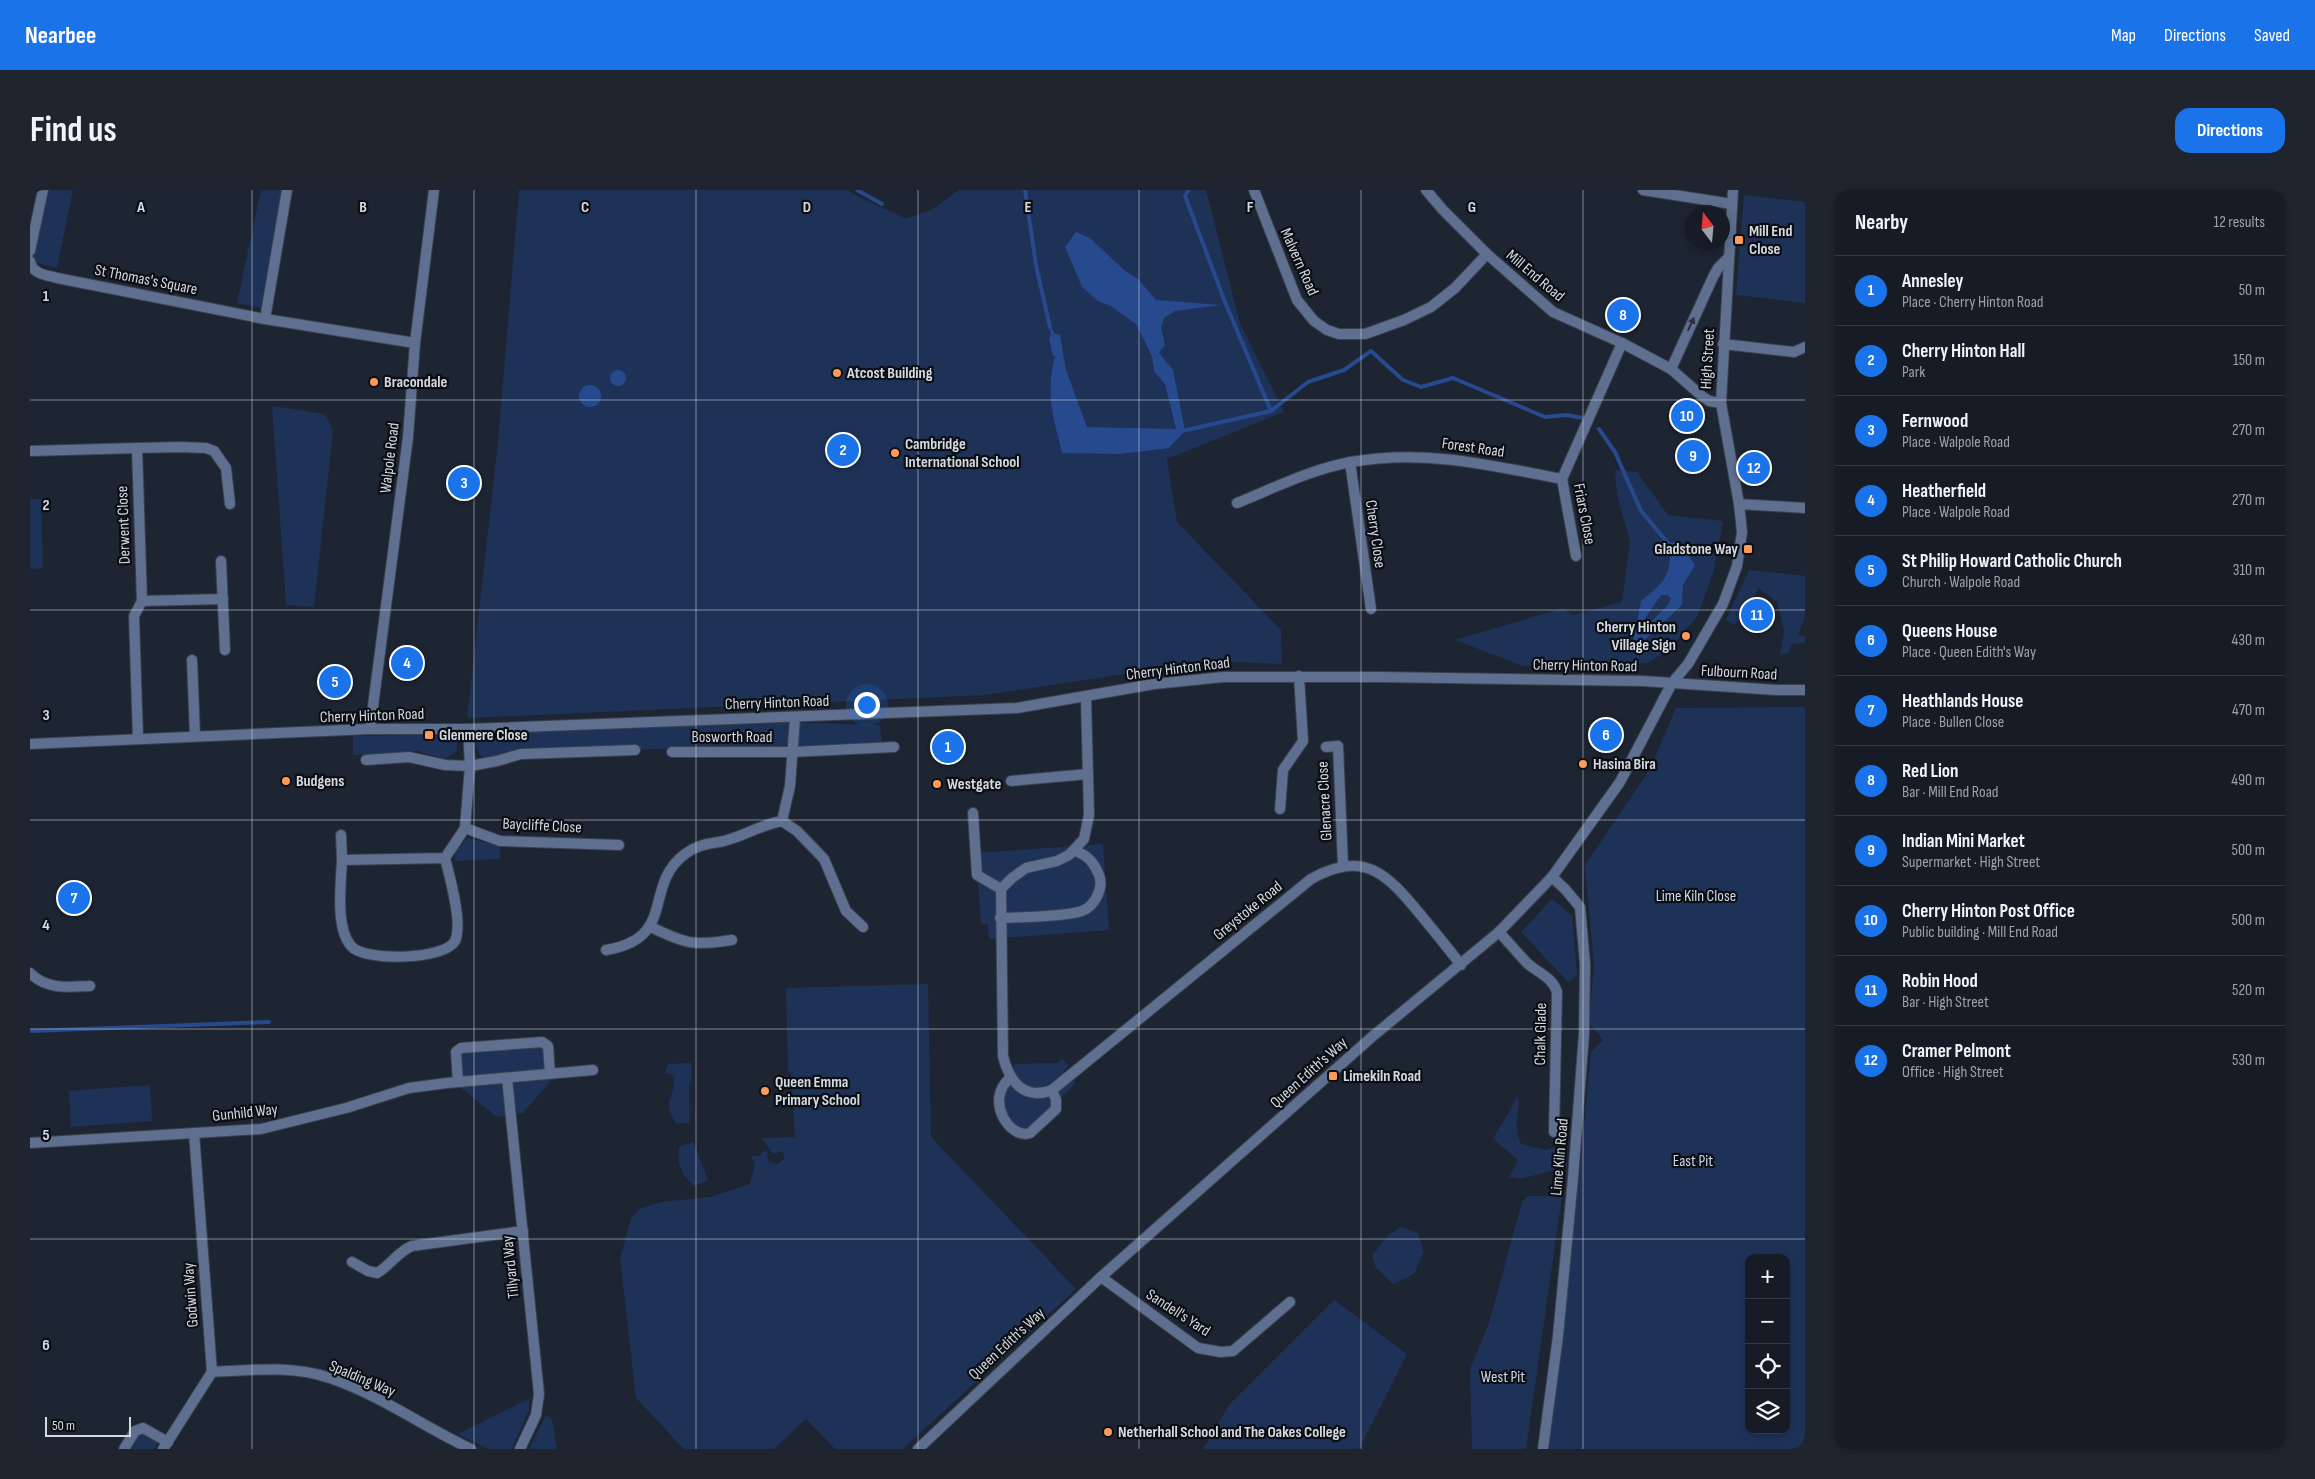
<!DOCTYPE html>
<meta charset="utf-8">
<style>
:root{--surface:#161b26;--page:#1f242e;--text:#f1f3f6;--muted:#9ea1a7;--line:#353943;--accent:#1a73e8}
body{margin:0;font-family:"Sofia Sans Condensed",sans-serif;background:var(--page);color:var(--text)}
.controls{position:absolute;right:15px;bottom:15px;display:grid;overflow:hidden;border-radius:10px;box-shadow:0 2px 8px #0003}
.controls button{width:45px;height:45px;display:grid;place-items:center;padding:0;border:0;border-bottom:1px solid var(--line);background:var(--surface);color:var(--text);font:25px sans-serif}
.compass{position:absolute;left:1655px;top:15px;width:45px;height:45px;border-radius:50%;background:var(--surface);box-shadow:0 2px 8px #0003;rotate:344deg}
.scale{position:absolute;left:15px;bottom:12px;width:86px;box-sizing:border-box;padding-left:5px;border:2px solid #d4d9e2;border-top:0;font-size:14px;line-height:18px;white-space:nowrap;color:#d4d9e2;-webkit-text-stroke:4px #0b0e13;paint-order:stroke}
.you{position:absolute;left:836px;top:514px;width:18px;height:18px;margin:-12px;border:4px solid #fff;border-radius:50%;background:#1a73e8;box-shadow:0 0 0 8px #1a73e833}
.badge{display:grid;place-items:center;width:32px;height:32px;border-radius:50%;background:var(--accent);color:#fff;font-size:16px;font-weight:700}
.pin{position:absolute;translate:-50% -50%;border:2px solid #fff;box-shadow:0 1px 5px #0006}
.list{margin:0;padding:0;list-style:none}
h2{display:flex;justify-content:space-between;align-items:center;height:65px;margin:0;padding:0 20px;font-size:21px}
h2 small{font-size:16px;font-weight:400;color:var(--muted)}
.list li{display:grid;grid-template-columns:32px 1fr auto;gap:15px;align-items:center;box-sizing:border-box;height:70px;padding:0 20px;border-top:1px solid var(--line)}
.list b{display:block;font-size:19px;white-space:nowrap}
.list p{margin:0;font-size:16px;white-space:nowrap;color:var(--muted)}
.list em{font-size:16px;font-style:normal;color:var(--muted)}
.icon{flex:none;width:28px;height:28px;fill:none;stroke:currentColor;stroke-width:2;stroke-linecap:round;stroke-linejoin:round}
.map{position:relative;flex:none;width:1775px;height:1259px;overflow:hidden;border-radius:15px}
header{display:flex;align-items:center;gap:30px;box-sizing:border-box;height:70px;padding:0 25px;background:var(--accent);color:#fff}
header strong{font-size:24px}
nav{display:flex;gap:28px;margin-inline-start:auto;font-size:18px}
.intro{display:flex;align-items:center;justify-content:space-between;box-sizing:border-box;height:120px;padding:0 30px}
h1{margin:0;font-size:35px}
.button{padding:12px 22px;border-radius:15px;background:var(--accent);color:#fff;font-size:18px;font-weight:700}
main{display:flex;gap:30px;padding:0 30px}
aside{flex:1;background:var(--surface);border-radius:15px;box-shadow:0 2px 8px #0003}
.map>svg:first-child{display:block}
</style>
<header>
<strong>Nearbee</strong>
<nav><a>Map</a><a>Directions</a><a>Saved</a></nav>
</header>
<div class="intro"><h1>Find us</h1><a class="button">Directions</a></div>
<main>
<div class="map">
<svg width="1775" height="1259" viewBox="0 0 1775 1259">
<rect width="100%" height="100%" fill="#1d2432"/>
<g fill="#1e3258" fill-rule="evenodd">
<path d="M 17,0 L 43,0 L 27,78 L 3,72 Z"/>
<path d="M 231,0 L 254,0 L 231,118 L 207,113 Z"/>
<path d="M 489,0 L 817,0 C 836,12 857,18 876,29 L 901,20 L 929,0 L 1176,0 L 1210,133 L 1254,222 L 1137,269 L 1147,332 L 1251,440 L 1252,474 L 1182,471 L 955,505 L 437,528 L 468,252 Z"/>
<path d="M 1714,5 L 1775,12 L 1775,113 L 1706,105 Z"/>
<path d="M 242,216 L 295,224 L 303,241 L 284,417 L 256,415 Z"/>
<path d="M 1585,280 L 1607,282 L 1638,325 L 1693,331 L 1684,380 L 1668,425 L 1639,460 L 1617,473 L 1576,476 L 1493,476 L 1425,450 L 1533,418 L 1543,425 L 1592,412 L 1600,352 L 1587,304 Z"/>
<path d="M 0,309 L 11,309 L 13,378 L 0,379 Z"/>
<path d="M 1719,380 L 1775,386 L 1775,426 L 1768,446 L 1775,446 L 1775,453 L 1761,454 L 1759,463 L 1750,464 L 1754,441 L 1747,412 L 1729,398 L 1705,435 L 1696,430 Z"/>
<path d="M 1775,517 L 1775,1259 L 1517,1259 L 1542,1057 L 1561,862 L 1573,850 L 1559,833 L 1564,775 L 1555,675 L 1620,579 L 1646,518 ZM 1719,1068 L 1756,1068 L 1756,1240 L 1719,1240 Z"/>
<path d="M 754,532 L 850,535 L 852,553 L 476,563 L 461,570 L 450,565 L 445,555 L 450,544 Z"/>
<path d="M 427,544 L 427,561 L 415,569 L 387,561 L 323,565 L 323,546 Z"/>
<path d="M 438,648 L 470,656 L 470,669 L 424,671 L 426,659 Z"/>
<path d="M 1073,654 L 1079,740 L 959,749 L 958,734 L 951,734 L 946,663 Z"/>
<path d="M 1522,709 L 1542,726 L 1547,786 L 1538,792 L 1491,742 Z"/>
<path d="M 898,794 L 901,947 L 1046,1099 L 873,1259 L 805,1259 L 776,1229 L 744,1259 L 654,1259 L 606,1208 L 590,1068 L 601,1029 L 609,1019 L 631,1012 L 680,1007 L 720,994 L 725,973 L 721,966 L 730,966 L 734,960 L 739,964 L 737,966 L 739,972 L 748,974 L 754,969 L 753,961 L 743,964 L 732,948 L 765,947 L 761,883 L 758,882 L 756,798 Z"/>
<path d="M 518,856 L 520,892 L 493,923 L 467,927 L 430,897 L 426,885 L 433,858 Z"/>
<path d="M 1032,869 L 1039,876 L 1033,881 L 1046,893 C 1029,908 1016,925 999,940 L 990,939 C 964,912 970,905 985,874 L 1027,873 Z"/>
<path d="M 661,873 L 661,892 L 659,893 L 660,933 L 646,933 C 630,911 646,907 644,888 L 642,885 L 635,883 L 638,874 Z"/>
<path d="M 120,895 L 122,931 L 41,937 L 39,901 Z"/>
<path d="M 1488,906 C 1490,926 1482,935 1491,954 L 1516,960 L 1538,954 L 1537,976 L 1491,989 L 1479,987 L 1488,970 L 1463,949 Z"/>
<path d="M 663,952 L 678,990 L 665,996 C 651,986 647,974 649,957 Z"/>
<path d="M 1498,1006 L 1532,1006 L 1496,1259 L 1442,1259 L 1440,1179 L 1459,1133 L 1492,1012 Z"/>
<path d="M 1371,1037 L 1388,1043 L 1394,1062 L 1384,1084 L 1363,1094 L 1346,1078 L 1342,1066 L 1357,1046 Z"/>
<path d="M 1304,1110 L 1377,1164 L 1329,1259 L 1173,1259 L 1199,1215 Z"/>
<path d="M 499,1209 L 499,1220 L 482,1259 L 458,1259 L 428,1244 Z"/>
<path d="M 516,1225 L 522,1229 L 527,1259 L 499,1259 Z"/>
<path d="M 114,1239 L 131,1248 L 124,1259 L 94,1259 Z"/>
</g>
<g fill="#27498d" fill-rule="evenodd">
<path d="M 1046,42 L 1060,48 L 1094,80 L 1108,89 L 1126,110 L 1191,115 L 1145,121 L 1134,128 L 1131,138 L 1135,155 L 1129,163 L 1143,180 L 1155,241 L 1139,258 L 1089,264 L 1032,263 C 1023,225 1016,208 1024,169 L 1026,167 L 1023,166 L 1019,148 L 1021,145 L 1019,134 L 1025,144 L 1030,145 L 1036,180 L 1057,237 L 1146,239 L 1135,194 L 1124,181 L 1122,166 L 1106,134 L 1081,116 L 1068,111 L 1052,97 L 1035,57 Z"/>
<circle cx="588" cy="188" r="8"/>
<circle cx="560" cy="206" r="11"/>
<path d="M 1644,352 L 1652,358 L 1662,359 L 1660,368 L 1665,375 L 1653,395 L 1652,415 L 1610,454 L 1602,458 L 1611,411 C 1634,393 1644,384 1638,353 ZM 1631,405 L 1637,405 L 1641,408 L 1638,415 L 1619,434 L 1615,435 L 1614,430 Z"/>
</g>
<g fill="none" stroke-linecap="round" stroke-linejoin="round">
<g stroke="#27498d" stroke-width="4">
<path d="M 827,0 L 852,14"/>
<path d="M 995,0 L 1006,75 L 1020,137"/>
<path d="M 1159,0 L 1155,6 L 1195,112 L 1241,221"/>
<path d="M 1569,239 L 1585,262 L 1611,321 L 1638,353"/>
<path d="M 1152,241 L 1241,221 L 1278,192 L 1314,180 L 1341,161 L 1373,190 L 1391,197 L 1423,188 L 1515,227 L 1536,225 L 1553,228"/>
<path d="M 0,841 L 239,832"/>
</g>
<g stroke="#3a414e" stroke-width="12">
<g id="minor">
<path d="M 1224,0 L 1267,110 L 1284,131 L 1297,140 L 1309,144 L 1335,144 L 1374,130 L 1401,117 L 1425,98 L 1457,64"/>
<path d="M 1396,0 L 1413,20 L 1457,64 L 1523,122 L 1592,153 L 1641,179 L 1673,207 L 1679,211 L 1691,213"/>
<path d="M 1613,0 L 1702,14"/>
<path d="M 0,61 L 13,0"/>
<path d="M 0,71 C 2,84 16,85 27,88 L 235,129 L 385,153"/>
<path d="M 235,129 L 257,0"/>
<path d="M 1693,154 L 1764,162 L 1775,157"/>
<path d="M 1641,179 L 1683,87 L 1688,78 L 1699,67"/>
<path d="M 107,258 L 150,257 L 176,258 L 184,261 L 196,278 L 200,314"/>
<path d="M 0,261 L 107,258 L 112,411 L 104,426 L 108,549"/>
<path d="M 1320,272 L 1341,419"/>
<path d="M 1532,289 L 1546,366"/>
<path d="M 1207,313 C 1244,298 1282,279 1321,272 C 1395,259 1459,275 1532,289 L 1592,153"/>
<path d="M 1709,314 L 1775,318"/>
<path d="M 191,371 L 195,460"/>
<path d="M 112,411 L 193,409"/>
<path d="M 162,470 L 165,546"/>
<path d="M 1056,508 L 1059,625 L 1054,649 L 1039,665 L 1027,671 L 996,678 L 982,688 L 971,699 L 973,866 C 979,891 994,911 1022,900 L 1281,689 C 1334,659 1357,684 1390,724 C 1404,741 1418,758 1431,775"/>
<path d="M 1296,557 L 1308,556 L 1313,675"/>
<path d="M 642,562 L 762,562 L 864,557"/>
<path d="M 336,570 L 379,567 L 415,575 L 440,576 L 467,571 L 491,564 L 605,560"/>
<path d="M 981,591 L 1058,584"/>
<path d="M 1250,619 L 1253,580 L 1273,551 L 1269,486"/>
<path d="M 943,623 L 947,685 L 971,699"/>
<path d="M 752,631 L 767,641 L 794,669 L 816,721 L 833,737"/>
<path d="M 435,638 L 470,651 L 589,655"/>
<path d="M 311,645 L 312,670"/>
<path d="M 415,668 L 312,670 C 311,694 305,737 321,756 C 334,772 415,770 425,751 C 433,734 420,688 415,668 L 435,638 L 440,576 L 438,539"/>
<path d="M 970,728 C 991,727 1035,727 1052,721 C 1065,716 1074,698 1069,685 C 1064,673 1058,665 1045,661"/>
<path d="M 621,737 C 656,754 663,756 702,750"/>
<path d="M 1469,742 C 1478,752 1487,762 1496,772 C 1507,783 1522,786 1527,802 L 1524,942"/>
<path d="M 576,760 C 648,748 612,696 655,664 C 668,654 679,654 694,651 C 714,646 730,635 752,631 L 760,596 L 765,528"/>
<path d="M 0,783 C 17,800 38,797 60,796"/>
<path d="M 477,888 L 509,1204 L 506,1225 L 490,1259"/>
<path d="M 980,888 C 954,910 980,950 1000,943 L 1026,919 L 1026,910 L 1022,900"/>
<path d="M 428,892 L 426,862 L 431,858 L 512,852 L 518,856 L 520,883"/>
<path d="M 0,953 L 231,939 L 316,918 L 379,898 L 417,893 L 563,880"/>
<path d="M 322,1072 L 338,1081 L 347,1083 C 360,1076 367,1062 382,1056 L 493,1041"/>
<path d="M 1071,1087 L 1168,1158 L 1191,1162 L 1203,1161 L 1260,1112"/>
<path d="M 182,1182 C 221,1180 262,1175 300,1188 C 350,1205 394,1237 441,1259"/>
<path d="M 94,1259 L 105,1241 L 113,1238 L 138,1252"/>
<path d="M 133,1259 L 182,1182 L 164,943"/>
</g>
</g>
<g stroke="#3a414e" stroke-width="12">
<g id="tertiary">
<path d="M 340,539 L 378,247 L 385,153 L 404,0"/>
<path d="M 0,554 L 340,539 L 438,539 L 987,518 L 1124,494 L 1193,487 L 1349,487 L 1613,491 L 1746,500 L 1775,500"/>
<path d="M 888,1259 L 1071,1087 L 1343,846 L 1469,742 L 1522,687 L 1590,592 L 1642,493 L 1658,474 L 1693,414 L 1707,376 L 1712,342 L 1709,314 L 1691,213 L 1703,0"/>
<path d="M 1513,1259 L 1528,1146 L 1543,988 L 1554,844 L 1555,774 L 1550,717 L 1535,699 L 1522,687"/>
</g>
</g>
<use href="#minor" stroke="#5e6f8f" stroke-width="10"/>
<use href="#tertiary" stroke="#5e6f8f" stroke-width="10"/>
</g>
<defs><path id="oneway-solid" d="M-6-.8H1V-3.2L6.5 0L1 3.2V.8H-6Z" transform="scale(1.25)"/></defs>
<use fill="#28303e" href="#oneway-solid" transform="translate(1661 134) rotate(-65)"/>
<path fill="none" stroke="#d4d9e2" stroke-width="1" stroke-opacity="0.55" d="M 222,0 L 222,1259M 444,0 L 444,1259M 666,0 L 666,1259M 888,0 L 888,1259M 1109,0 L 1109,1259M 1331,0 L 1331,1259M 1553,0 L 1553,1259M 0,210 L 1775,210M 0,420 L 1775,420M 0,630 L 1775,630M 0,839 L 1775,839M 0,1049 L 1775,1049"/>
<g fill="#fe9b59" stroke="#0b0e13" stroke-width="2">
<rect x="1704" y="45" width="10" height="10" rx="2.5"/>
<circle cx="807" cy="183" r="5"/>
<circle cx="344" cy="192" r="5"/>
<circle cx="865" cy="263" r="5"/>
<rect x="1713" y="354" width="10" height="10" rx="2.5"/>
<circle cx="1656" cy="446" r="5"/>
<rect x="394" y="540" width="10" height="10" rx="2.5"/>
<circle cx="1553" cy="574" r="5"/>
<circle cx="256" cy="591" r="5"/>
<circle cx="907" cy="594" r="5"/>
<rect x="1298" y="881" width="10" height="10" rx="2.5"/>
<circle cx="735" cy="901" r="5"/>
<circle cx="1078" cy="1242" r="5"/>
</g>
<g text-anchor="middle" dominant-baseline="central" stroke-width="4.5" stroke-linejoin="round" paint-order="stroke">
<g font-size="16" font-weight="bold" fill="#d4d9e2" stroke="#0b0e13" text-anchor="start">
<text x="1719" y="41">Mill End<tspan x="1719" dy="18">Close</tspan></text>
<text x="817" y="183">Atcost Building</text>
<text x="354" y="192">Bracondale</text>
<text x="875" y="254">Cambridge<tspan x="875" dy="18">International School</tspan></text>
<text x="1708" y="359" text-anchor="end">Gladstone Way</text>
<text x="1646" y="437" text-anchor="end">Cherry Hinton<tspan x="1646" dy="18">Village Sign</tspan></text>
<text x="409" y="545">Glenmere Close</text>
<text x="1563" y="574">Hasina Bira</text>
<text x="266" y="591">Budgens</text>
<text x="917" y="594">Westgate</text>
<text x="1313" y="886">Limekiln Road</text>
<text x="745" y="892">Queen Emma<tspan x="745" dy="18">Primary School</tspan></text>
<text x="1088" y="1242">Netherhall School and The Oakes College</text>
</g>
<g font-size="16" fill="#d4d9e2" stroke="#0b0e13">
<text transform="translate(1269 72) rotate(66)">Malvern Road</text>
<text transform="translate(1505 86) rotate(40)">Mill End Road</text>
<text transform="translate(116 90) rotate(11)">St Thomas's Square</text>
<text transform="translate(1678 169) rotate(-87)">High Street</text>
<text transform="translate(1443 258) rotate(8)">Forest Road</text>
<text transform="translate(360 268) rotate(-83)">Walpole Road</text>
<text transform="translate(1554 324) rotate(79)">Friars Close</text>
<text transform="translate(94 335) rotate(-92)">Derwent Close</text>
<text transform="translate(1345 344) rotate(82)">Cherry Close</text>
<text transform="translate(1555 476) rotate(1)">Cherry Hinton Road</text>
<text transform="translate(1148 479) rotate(-7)">Cherry Hinton Road</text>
<text transform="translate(1709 483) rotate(3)">Fulbourn Road</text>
<text transform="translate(747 513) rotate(-2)">Cherry Hinton Road</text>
<text transform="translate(342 526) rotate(-2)">Cherry Hinton Road</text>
<text x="702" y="547">Bosworth Road</text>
<text transform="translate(1295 611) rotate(-93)">Glenacre Close</text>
<text transform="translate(512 636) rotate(3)">Baycliffe Close</text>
<text transform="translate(1218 721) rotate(-39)">Greystoke Road</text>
<text transform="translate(1511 844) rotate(-89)">Chalk Glade</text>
<text transform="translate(1279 883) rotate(-42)">Queen Edith's Way</text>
<text transform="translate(215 923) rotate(-6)">Gunhild Way</text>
<text transform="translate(1530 967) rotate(-85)">Lime Kiln Road</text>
<text transform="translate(481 1077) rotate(-96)">Tillyard Way</text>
<text transform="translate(161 1105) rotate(-94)">Godwin Way</text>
<text transform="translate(1148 1123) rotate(33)">Sandell's Yard</text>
<text transform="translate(977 1154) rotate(-43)">Queen Edith's Way</text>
<text transform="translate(332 1189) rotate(23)">Spalding Way</text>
</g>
<g font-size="16" fill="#ced9ed" stroke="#0b0e13">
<text x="1666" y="706">Lime Kiln Close</text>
<text x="1663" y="971">East Pit</text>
<text x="1473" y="1187">West Pit</text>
</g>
</g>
<g font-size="16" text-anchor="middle" font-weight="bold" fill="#d4d9e2" stroke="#0b0e13" stroke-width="4.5" stroke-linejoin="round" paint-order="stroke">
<text x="111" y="22">A</text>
<text x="333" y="22">B</text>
<text x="555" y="22">C</text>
<text x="777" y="22">D</text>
<text x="998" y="22">E</text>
<text x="1220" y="22">F</text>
<text x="1442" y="22">G</text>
<text x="16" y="111">1</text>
<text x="16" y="320">2</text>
<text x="16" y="530">3</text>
<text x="16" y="740">4</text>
<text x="16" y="950">5</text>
<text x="16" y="1160">6</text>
</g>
</svg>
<div class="controls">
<button>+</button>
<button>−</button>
<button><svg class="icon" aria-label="locate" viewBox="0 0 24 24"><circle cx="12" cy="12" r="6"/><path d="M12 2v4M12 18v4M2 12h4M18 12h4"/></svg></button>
<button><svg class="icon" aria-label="layers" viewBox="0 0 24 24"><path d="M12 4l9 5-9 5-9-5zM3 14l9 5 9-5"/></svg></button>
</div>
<svg class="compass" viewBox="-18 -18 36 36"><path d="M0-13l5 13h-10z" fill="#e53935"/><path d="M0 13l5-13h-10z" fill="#9ea1a7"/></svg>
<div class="scale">50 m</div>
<div class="you"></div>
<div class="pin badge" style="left:918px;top:557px">1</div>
<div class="pin badge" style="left:813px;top:260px">2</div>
<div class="pin badge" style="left:434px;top:293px">3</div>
<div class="pin badge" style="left:377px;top:473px">4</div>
<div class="pin badge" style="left:305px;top:492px">5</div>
<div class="pin badge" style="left:1576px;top:545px">6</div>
<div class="pin badge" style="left:44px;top:708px">7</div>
<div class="pin badge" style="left:1593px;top:125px">8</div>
<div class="pin badge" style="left:1663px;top:266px">9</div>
<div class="pin badge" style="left:1657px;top:226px">10</div>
<div class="pin badge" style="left:1727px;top:425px">11</div>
<div class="pin badge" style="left:1724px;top:278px">12</div>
</div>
<aside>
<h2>Nearby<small>12 results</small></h2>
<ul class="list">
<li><span class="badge">1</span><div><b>Annesley</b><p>Place · Cherry Hinton Road</p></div><em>50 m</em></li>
<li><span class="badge">2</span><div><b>Cherry Hinton Hall</b><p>Park</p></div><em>150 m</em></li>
<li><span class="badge">3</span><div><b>Fernwood</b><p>Place · Walpole Road</p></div><em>270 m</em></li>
<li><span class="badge">4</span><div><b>Heatherfield</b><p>Place · Walpole Road</p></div><em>270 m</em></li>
<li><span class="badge">5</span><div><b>St Philip Howard Catholic Church</b><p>Church · Walpole Road</p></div><em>310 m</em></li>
<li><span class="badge">6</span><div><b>Queens House</b><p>Place · Queen Edith's Way</p></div><em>430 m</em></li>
<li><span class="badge">7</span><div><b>Heathlands House</b><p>Place · Bullen Close</p></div><em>470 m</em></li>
<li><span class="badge">8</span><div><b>Red Lion</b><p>Bar · Mill End Road</p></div><em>490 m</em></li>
<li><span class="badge">9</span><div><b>Indian Mini Market</b><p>Supermarket · High Street</p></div><em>500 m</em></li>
<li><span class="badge">10</span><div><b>Cherry Hinton Post Office</b><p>Public building · Mill End Road</p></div><em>500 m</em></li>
<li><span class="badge">11</span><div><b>Robin Hood</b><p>Bar · High Street</p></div><em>520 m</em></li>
<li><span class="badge">12</span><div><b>Cramer Pelmont</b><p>Office · High Street</p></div><em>530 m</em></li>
</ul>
</aside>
</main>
